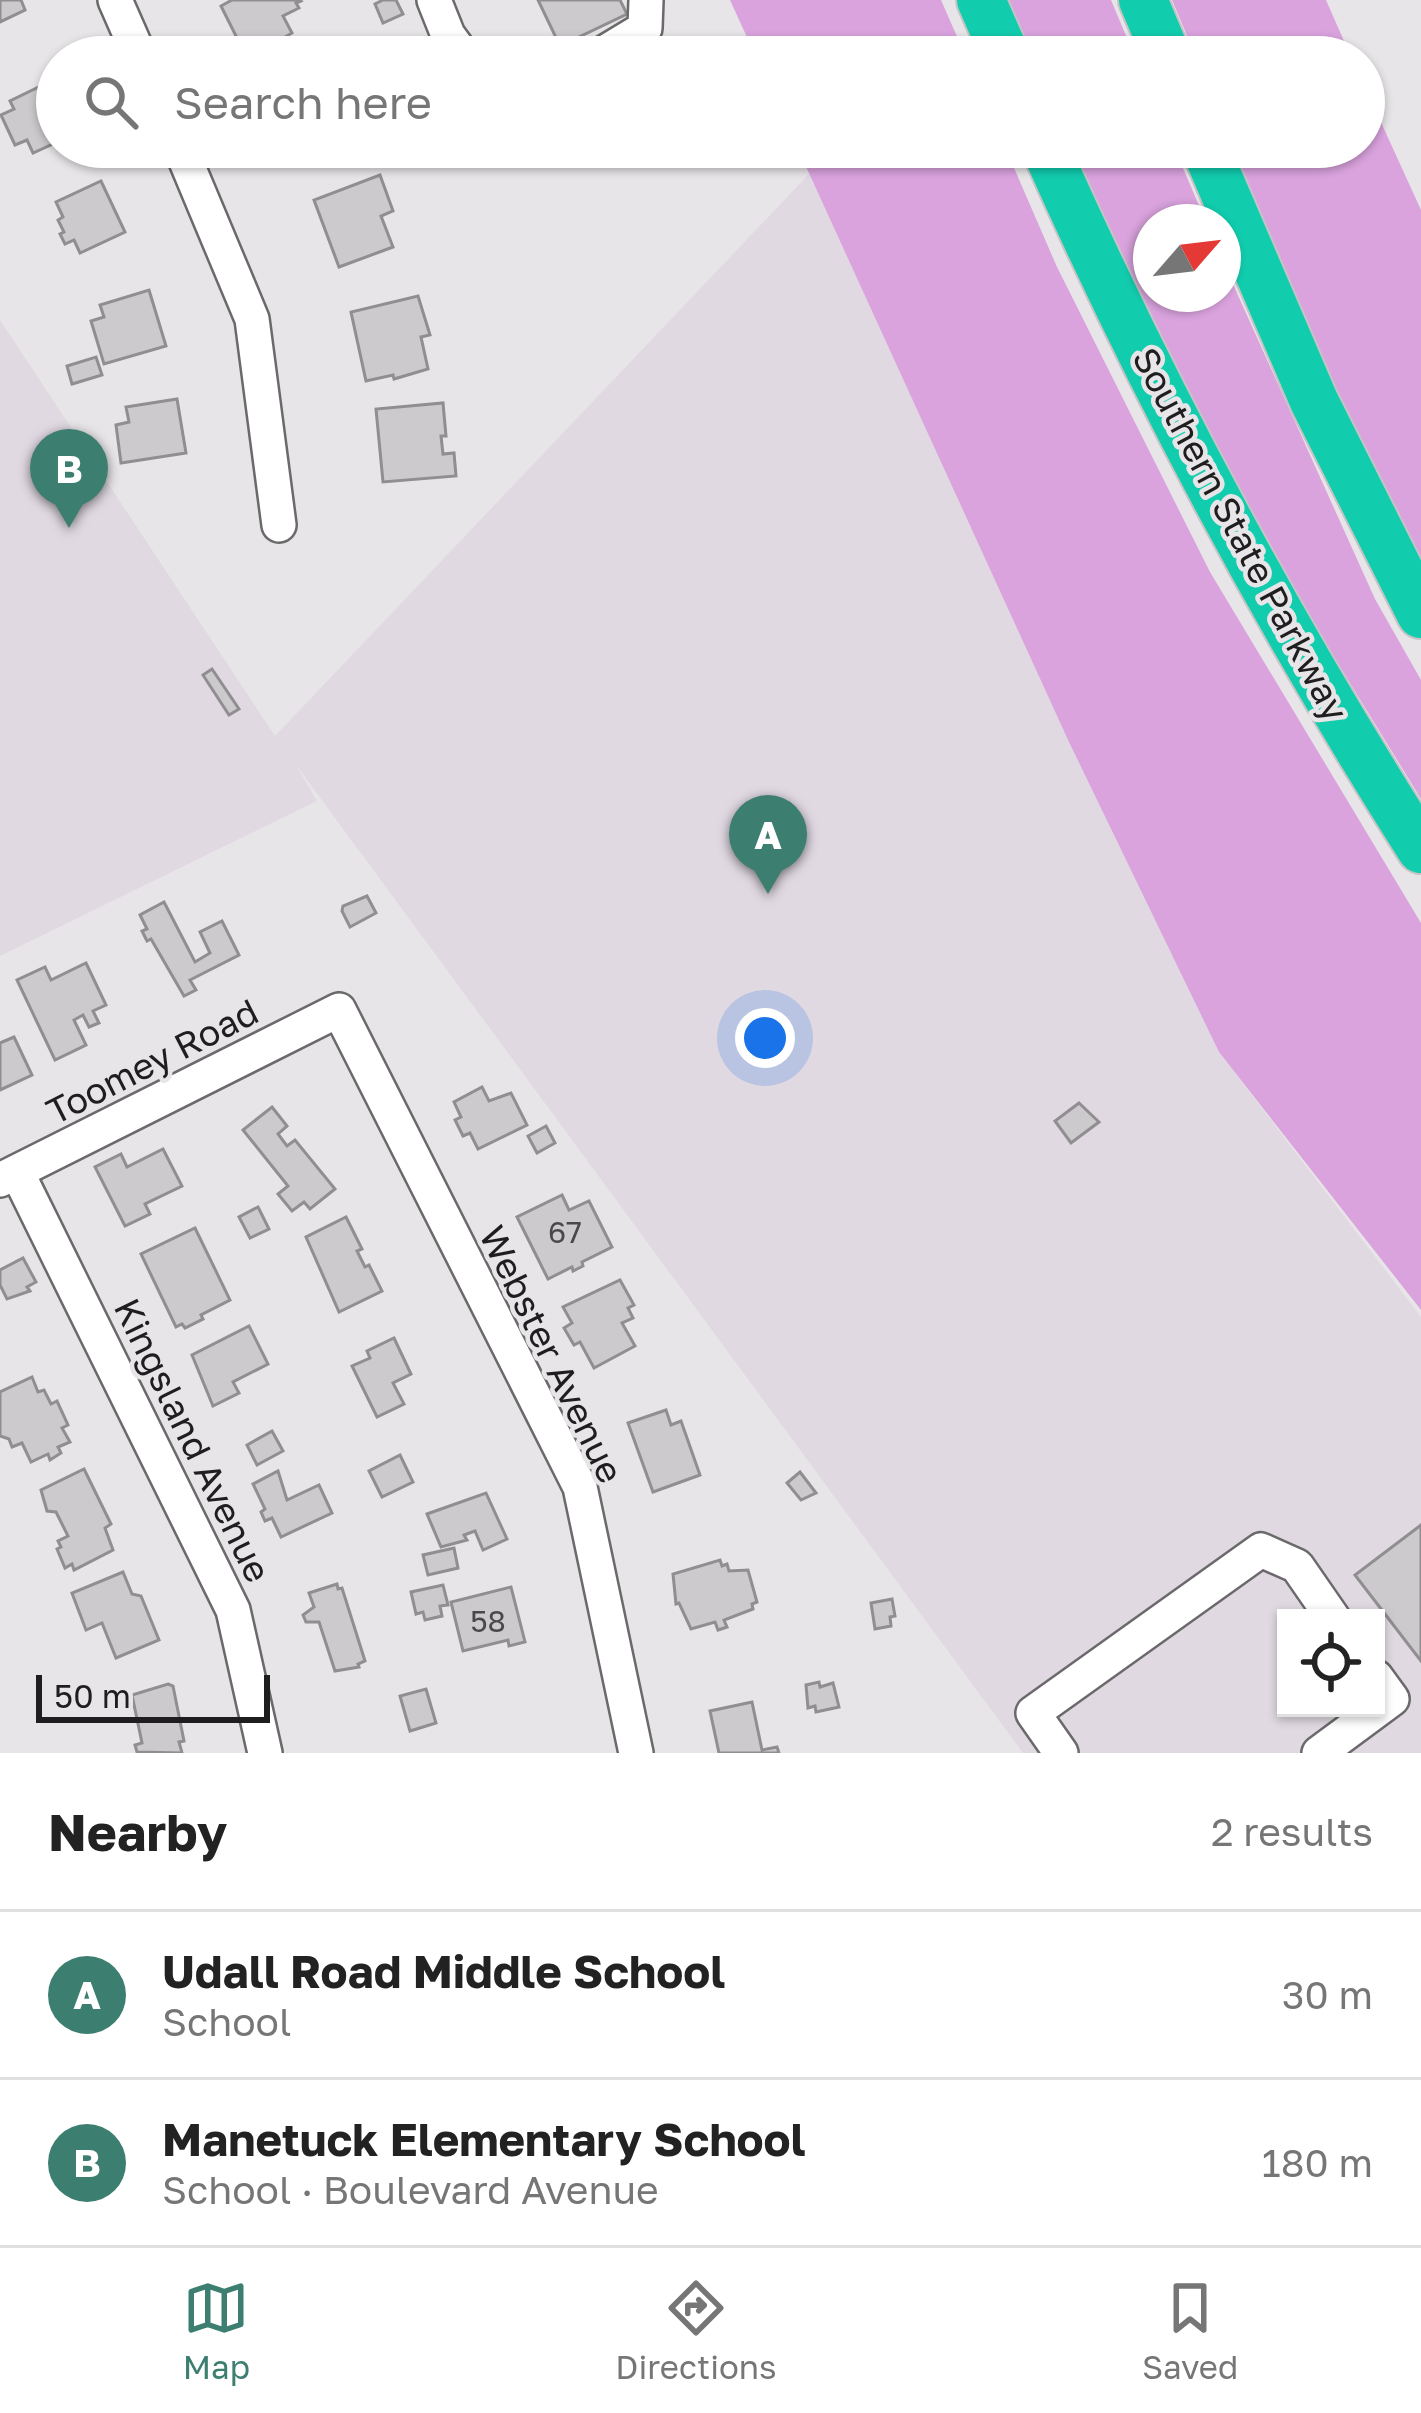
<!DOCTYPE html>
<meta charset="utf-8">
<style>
:root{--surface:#fff;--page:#f2f2f2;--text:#222;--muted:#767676;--line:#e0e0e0;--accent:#3c7e6f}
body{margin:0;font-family:"Golos Text",sans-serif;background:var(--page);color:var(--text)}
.controls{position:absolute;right:36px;bottom:36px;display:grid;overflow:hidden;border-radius:0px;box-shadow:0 3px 9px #0004}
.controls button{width:108px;height:108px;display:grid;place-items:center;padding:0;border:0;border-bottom:3px solid var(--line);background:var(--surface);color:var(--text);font:60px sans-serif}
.compass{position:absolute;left:1133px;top:204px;width:108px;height:108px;border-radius:50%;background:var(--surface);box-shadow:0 3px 9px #0004;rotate:62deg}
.scale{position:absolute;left:36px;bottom:30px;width:234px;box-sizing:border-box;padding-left:12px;border:6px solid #1f1e1f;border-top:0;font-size:33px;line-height:42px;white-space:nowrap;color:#1f1e1f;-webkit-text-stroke:9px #e8e5e8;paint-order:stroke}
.you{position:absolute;left:765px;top:1038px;width:42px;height:42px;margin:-30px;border:9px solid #fff;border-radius:50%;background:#1a73e8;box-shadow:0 0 0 18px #1a73e833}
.badge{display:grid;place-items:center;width:78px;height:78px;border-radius:50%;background:var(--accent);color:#fff;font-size:39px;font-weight:700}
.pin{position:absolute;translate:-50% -99px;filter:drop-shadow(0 3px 6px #0008)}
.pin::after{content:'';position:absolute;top:63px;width:42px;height:36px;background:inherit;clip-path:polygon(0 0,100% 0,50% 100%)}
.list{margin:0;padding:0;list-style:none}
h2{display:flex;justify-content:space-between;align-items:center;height:156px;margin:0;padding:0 48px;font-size:51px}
h2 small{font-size:39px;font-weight:400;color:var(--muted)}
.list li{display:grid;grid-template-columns:78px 1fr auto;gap:36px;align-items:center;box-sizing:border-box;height:168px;padding:0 48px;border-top:3px solid var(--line)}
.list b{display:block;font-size:45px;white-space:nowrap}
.list p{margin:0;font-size:39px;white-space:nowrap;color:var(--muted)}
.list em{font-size:39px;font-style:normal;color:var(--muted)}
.icon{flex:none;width:66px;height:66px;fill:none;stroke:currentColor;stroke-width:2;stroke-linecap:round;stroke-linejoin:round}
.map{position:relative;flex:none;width:1421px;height:1753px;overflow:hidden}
.search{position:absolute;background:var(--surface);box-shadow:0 3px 9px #0004;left:36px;right:36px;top:36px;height:132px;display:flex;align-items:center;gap:30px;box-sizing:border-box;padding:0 42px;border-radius:66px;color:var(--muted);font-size:45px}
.sheet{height:492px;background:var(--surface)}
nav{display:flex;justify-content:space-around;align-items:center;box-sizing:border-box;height:168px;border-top:3px solid var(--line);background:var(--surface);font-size:33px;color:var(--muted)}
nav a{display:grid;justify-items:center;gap:6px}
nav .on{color:var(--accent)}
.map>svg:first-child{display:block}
</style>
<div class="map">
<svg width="1421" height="1753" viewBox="0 0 1421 1753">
<rect width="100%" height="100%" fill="#e8e5e8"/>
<path fill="#e1d9e2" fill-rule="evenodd" d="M 809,174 L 1219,1052 L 1421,1317 L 1421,1753 L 1023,1753 L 296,765 L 317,801 L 0,956 L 0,320 L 275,736 ZM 1286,1618 L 1376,1618 L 1376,1708 L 1286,1708 Z"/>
<g fill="#daa3de">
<path d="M 730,0 L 941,0 L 966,57 L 756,57 Z"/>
<path d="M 1009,0 L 1111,0 L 1135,57 L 1032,57 Z"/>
<path d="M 1172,0 L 1326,0 L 1351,57 L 1196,57 Z"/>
<path d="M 1364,85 L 1421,210 L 1421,566 L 1333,389 L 1233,147 L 1364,147 Z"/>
<path d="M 797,147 L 1005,147 L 1057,267 L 1210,572 L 1421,923 L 1421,1310 L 1219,1052 L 1069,742 Z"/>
<path d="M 1070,147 L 1174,147 L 1206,222 L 1151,222 L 1151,294 L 1223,294 L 1223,262 L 1375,599 L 1421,680 L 1421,799 L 1323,639 L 1212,439 Z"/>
</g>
<g fill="#cdcacd" stroke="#908e90" stroke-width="3">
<path d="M 0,0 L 21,0 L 25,10 L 0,22 Z"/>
<path d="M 232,0 L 300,0 L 301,1 L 296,3 L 299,8 L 283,16 L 292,33 L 262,50 L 260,46 L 245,54 L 221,6 Z"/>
<path d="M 383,0 L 396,0 L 403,14 L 383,23 L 375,4 Z"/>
<path d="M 538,0 L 620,0 L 627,14 L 560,46 Z"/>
<path d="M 55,79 L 57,142 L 33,153 L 27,140 L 15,145 L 1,115 L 14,109 L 10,101 Z"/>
<path d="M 380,175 L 393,211 L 381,216 L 393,247 L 339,267 L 314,200 Z"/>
<path d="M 101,181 L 125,232 L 80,253 L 74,240 L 65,244 L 60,234 L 64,232 L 58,220 L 63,217 L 56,202 Z"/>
<path d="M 149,290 L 166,346 L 104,364 L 91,321 L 104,317 L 100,305 Z"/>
<path d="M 418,296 L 430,335 L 421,337 L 428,369 L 394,379 L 393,375 L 366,381 L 351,312 Z"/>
<path d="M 96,357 L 102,375 L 72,384 L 67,366 Z"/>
<path d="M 177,399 L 186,453 L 121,463 L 116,425 L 129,422 L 126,407 Z"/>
<path d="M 443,403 L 446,436 L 441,436 L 443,454 L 454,453 L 456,476 L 383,482 L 376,409 Z"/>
<path d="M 212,669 L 239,709 L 229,715 L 203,675 Z"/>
<path d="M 367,896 L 376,913 L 350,927 L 342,911 L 343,906 Z"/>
<path d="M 164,902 L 195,962 L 210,953 L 200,932 L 222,921 L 239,955 L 190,980 L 196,990 L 184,996 L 151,939 L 147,941 L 142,931 L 147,929 L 140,915 Z"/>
<path d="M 86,963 L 106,1005 L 93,1011 L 99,1023 L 89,1027 L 83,1015 L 74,1020 L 86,1045 L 55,1060 L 17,980 L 45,967 L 51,980 Z"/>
<path d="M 14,1037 L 32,1075 L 0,1090 L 0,1043 Z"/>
<path d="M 482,1087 L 489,1101 L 511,1093 L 527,1125 L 478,1149 L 470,1133 L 463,1136 L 455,1120 L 461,1117 L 454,1102 Z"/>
<path d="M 1079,1103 L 1099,1122 L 1071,1143 L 1055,1121 Z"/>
<path d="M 272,1107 L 287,1126 L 278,1134 L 287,1146 L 295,1140 L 335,1189 L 310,1209 L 304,1202 L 292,1211 L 278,1194 L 288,1186 L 243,1130 Z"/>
<path d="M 546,1126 L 555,1143 L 537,1153 L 528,1136 Z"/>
<path d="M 163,1149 L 182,1186 L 145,1204 L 150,1214 L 125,1226 L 95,1167 L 121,1154 L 127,1167 Z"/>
<path d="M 562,1195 L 569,1210 L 589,1201 L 612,1247 L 582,1262 L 583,1266 L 573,1271 L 572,1267 L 548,1279 L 517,1217 Z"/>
<path d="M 258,1207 L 269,1229 L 250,1238 L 239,1217 Z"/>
<path d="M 346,1217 L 362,1249 L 357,1251 L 365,1267 L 369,1265 L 382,1291 L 339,1312 L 306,1237 Z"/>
<path d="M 195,1228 L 230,1300 L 201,1315 L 203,1319 L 185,1328 L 182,1324 L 176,1327 L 141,1254 Z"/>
<path d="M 23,1258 L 36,1282 L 27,1287 L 30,1291 L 7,1299 L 0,1285 L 0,1270 Z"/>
<path d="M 620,1280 L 634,1305 L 628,1308 L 633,1318 L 622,1323 L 635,1346 L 594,1368 L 580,1342 L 574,1345 L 564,1328 L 572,1323 L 563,1307 Z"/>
<path d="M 249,1326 L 268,1364 L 233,1382 L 239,1393 L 213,1406 L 192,1355 Z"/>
<path d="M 394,1338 L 411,1374 L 393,1383 L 404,1404 L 377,1417 L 352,1366 L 370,1358 L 367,1351 Z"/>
<path d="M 32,1377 L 38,1392 L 44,1390 L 51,1404 L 57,1401 L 68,1425 L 62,1428 L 70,1442 L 58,1447 L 61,1453 L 50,1460 L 48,1454 L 31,1462 L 22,1443 L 12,1447 L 9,1439 L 0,1436 L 0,1392 Z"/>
<path d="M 666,1410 L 671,1425 L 681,1421 L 700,1475 L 653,1492 L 628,1423 Z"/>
<path d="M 272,1431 L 283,1451 L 257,1465 L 247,1445 Z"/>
<path d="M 400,1455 L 413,1482 L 382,1497 L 369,1471 Z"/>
<path d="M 84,1469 L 111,1524 L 105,1528 L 113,1550 L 74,1570 L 72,1564 L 65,1568 L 57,1549 L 61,1547 L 58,1541 L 68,1536 L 56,1512 L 47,1511 L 41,1490 Z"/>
<path d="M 278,1471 L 287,1500 L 319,1485 L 332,1513 L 281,1537 L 272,1518 L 265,1521 L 261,1512 L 265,1509 L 253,1484 Z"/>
<path d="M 800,1472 L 816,1493 L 801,1500 L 787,1483 Z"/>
<path d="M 486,1493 L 507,1539 L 483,1550 L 475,1531 L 464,1535 L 467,1540 L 441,1547 L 427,1514 Z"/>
<path d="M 1421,1525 L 1421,1661 L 1355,1575 Z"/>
<path d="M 454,1548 L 458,1568 L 428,1575 L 423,1555 Z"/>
<path d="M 720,1560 L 722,1566 L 727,1564 L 729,1571 L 748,1570 L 757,1602 L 752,1604 L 753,1609 L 724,1620 L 727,1627 L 718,1630 L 715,1622 L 691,1629 L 679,1603 L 676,1604 L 673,1574 Z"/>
<path d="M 123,1572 L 132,1594 L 141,1596 L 159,1640 L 116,1658 L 102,1623 L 86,1630 L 72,1593 Z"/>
<path d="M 337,1584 L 338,1589 L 342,1588 L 365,1661 L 358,1664 L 359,1667 L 335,1671 L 319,1622 L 306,1622 L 303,1615 L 314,1607 L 309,1593 Z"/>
<path d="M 443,1585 L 448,1605 L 440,1606 L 442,1616 L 425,1620 L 423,1612 L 416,1614 L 411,1592 Z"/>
<path d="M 511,1587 L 525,1642 L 509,1646 L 508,1640 L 463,1651 L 451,1602 Z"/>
<path d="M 892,1599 L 895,1616 L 890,1617 L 891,1626 L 875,1629 L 871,1603 Z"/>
<path d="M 819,1682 L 820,1687 L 833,1683 L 839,1707 L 816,1712 L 815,1706 L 808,1708 L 806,1685 Z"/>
<path d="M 168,1684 L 173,1686 L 184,1741 L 179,1742 L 182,1753 L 137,1752 L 135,1745 L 142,1743 L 132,1695 Z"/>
<path d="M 426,1689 L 436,1723 L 410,1731 L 400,1696 Z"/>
<path d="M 752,1702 L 762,1750 L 777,1747 L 779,1753 L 719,1753 L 710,1711 Z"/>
</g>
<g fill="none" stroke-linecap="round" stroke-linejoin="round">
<g stroke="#6b696b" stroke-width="38">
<g id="minor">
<path d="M 115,0 L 140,57"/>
<path d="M 434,0 L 448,35 L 464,57"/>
<path d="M 597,57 L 645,28 L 646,0"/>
<path d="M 180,147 L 252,319 L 279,525"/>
<path d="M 17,1172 L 233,1610 L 265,1753"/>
<path d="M 0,1180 L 339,1010 L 580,1487 L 636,1753"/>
<path d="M 1061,1753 L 1033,1713 L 1261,1550 L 1297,1566 L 1333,1618"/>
<path d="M 1319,1753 L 1392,1699 L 1376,1677"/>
</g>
</g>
<g stroke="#c5c4c5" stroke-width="52">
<g id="highway">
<path d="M 981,0 L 1006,57"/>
<path d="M 1143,0 L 1167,57"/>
<path d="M 1045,147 C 1153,390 1278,624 1421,849"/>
<path d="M 1205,147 L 1314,401 L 1421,614"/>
</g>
</g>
<use href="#minor" stroke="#fff" stroke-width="33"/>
<use href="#highway" stroke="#12ccae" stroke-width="48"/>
</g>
<g text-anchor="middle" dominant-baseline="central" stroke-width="9" stroke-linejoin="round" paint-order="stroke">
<g font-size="30" fill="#4a494a">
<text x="565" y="1232">67</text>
<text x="488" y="1621">58</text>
</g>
<g font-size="36" fill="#1f1e1f" stroke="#e8e5e8">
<text transform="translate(1241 534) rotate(62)">Southern State Parkway</text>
<text transform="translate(152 1061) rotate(-27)">Toomey Road</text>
<text transform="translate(552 1354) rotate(64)">Webster Avenue</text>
<text transform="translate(193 1440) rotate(64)">Kingsland Avenue</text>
</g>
</g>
</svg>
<div class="controls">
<button><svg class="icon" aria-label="locate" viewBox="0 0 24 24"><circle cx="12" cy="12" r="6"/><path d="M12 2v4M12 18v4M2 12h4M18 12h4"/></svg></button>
</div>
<svg class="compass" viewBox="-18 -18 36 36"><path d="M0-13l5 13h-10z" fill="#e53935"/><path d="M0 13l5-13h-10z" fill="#767676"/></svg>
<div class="scale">50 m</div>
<div class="you"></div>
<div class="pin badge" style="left:768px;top:894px">A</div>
<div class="pin badge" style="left:69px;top:528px">B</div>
<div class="search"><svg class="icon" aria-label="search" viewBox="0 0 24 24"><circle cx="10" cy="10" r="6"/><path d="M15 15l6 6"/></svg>Search here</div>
</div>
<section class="sheet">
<h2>Nearby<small>2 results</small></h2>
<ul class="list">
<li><span class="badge">A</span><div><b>Udall Road Middle School</b><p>School</p></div><em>30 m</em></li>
<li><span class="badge">B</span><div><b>Manetuck Elementary School</b><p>School · Boulevard Avenue</p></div><em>180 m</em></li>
</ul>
</section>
<nav>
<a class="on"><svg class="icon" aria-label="map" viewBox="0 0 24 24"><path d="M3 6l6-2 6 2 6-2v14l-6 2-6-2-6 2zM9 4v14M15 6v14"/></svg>Map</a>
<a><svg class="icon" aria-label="directions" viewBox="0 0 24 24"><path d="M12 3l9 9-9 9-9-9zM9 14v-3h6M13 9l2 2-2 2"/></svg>Directions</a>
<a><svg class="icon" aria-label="saved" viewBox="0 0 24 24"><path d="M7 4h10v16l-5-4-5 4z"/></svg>Saved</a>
</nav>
